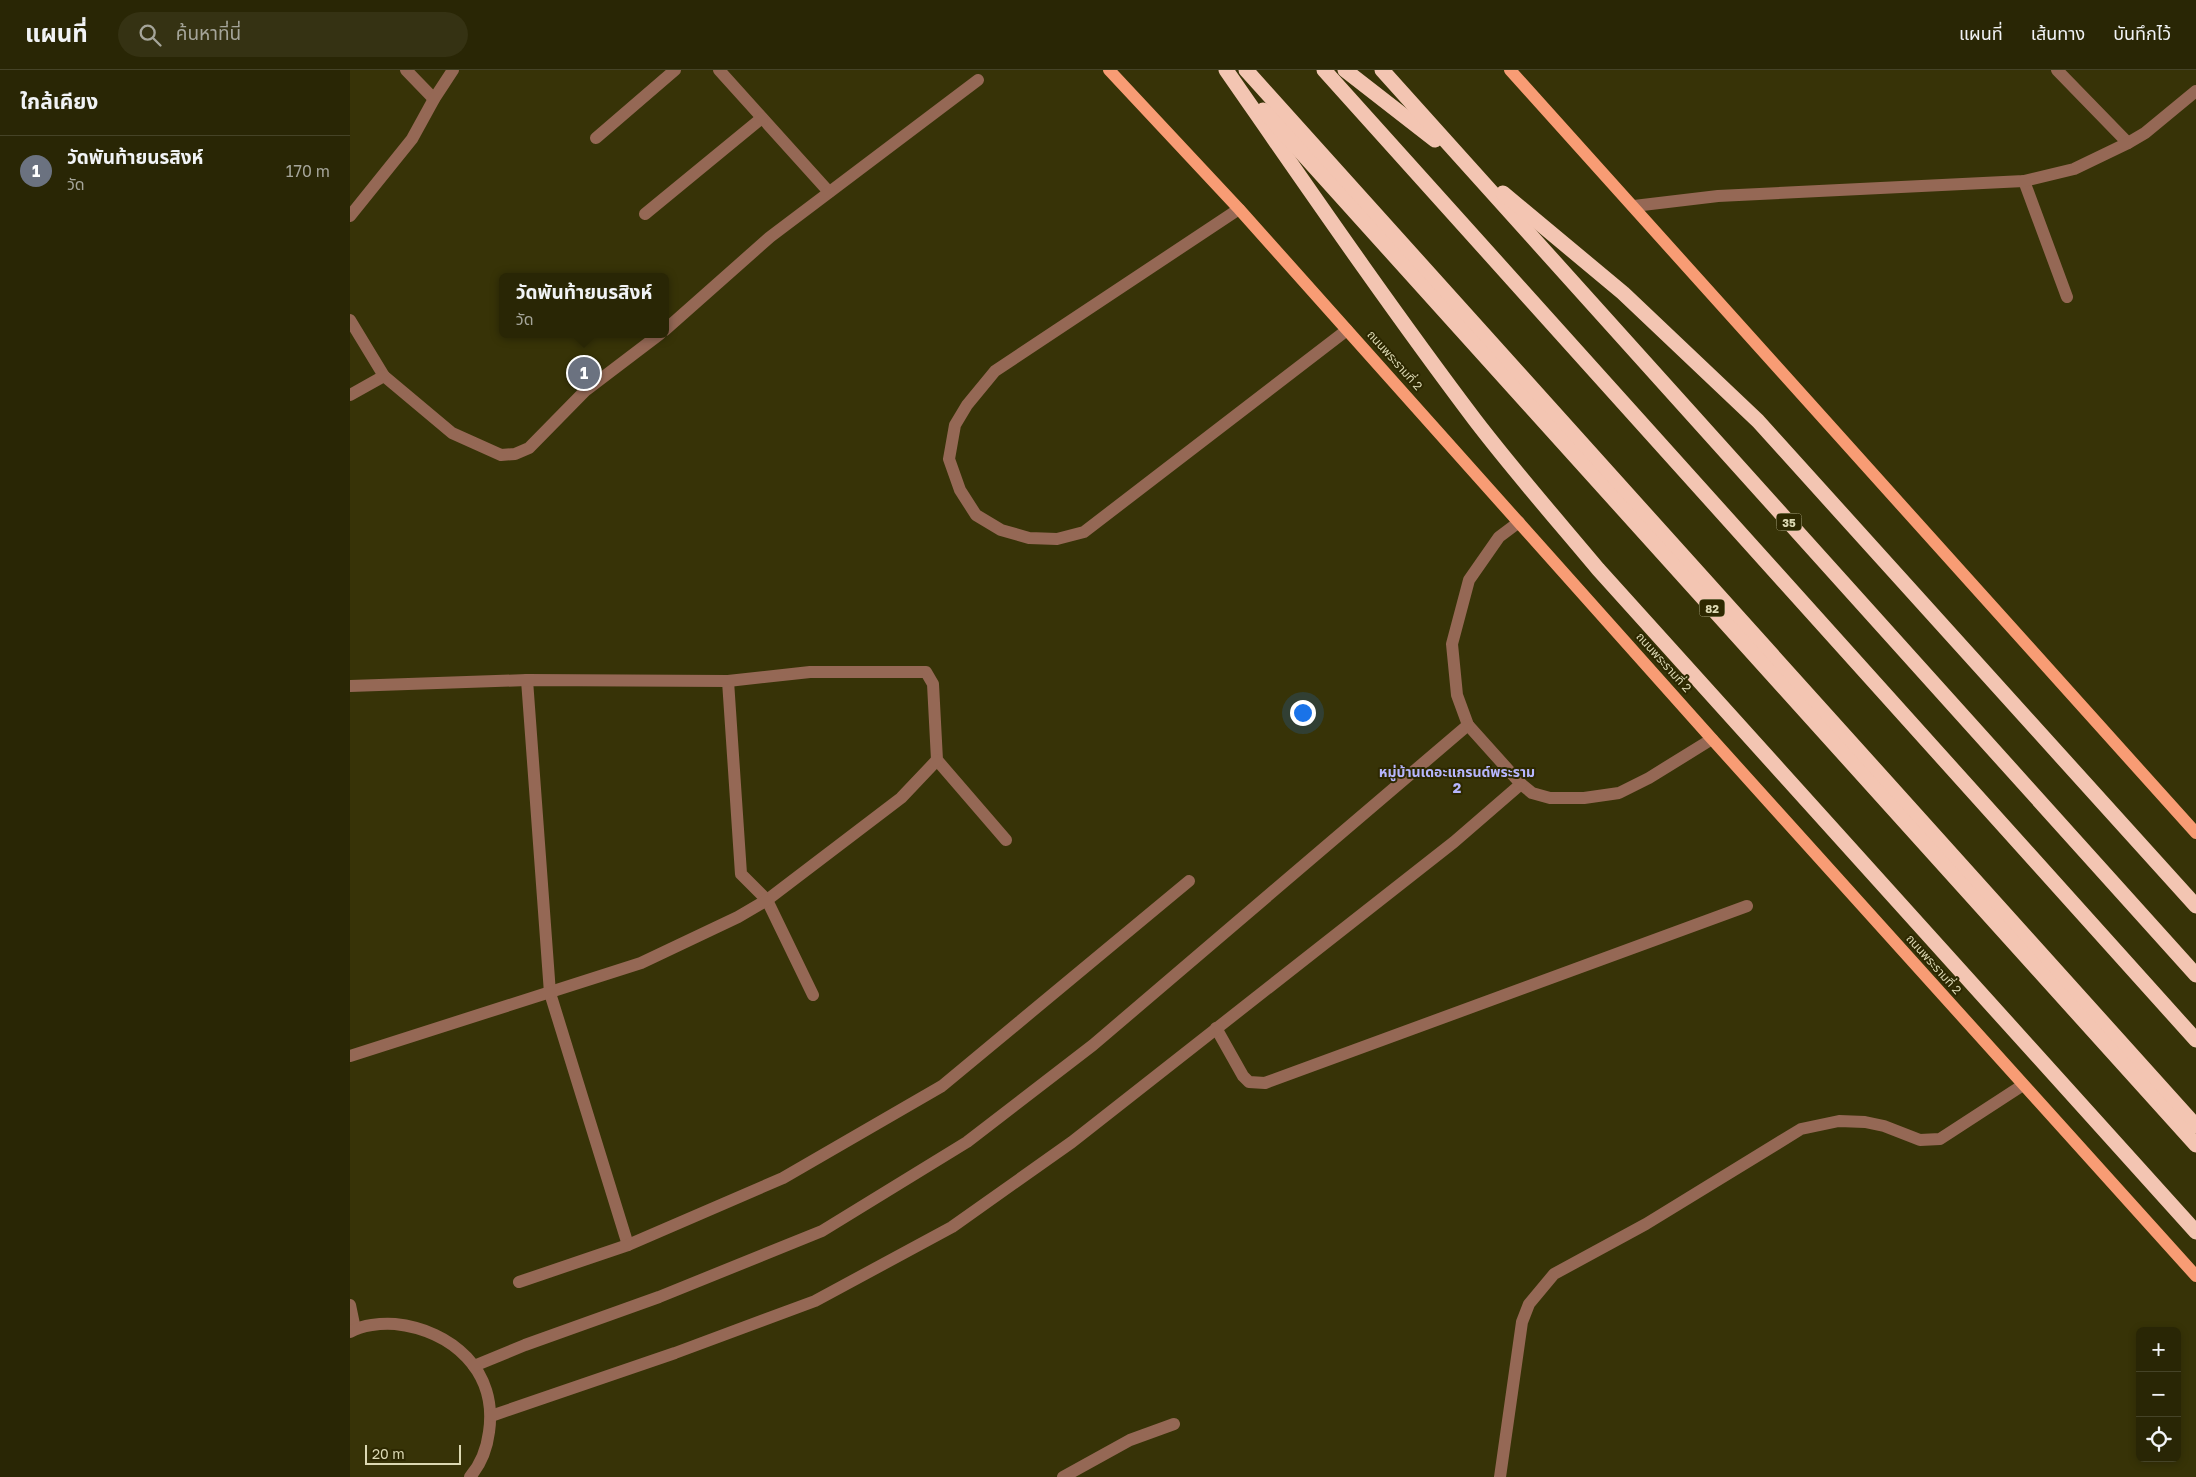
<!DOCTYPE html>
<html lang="th">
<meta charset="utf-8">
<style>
:root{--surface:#292605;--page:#353213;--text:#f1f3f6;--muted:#a5a59a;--line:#454327;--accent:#afaefa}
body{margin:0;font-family:"Golos Text","Noto Sans Thai",sans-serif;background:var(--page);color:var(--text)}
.controls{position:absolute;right:15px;bottom:15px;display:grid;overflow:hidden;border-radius:8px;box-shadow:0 2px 8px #0003}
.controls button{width:45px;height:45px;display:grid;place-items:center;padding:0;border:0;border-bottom:1px solid var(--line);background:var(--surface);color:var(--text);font:25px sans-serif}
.scale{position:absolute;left:15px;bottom:12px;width:96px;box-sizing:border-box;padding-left:5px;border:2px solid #dcd9b3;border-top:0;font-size:14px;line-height:18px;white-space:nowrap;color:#dcd9b3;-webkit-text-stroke:4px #2d2800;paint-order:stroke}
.you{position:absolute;left:952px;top:642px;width:18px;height:18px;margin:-12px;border:4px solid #fff;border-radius:50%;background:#1a73e8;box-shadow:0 0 0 8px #1a73e833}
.badge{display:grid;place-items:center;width:32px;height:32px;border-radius:50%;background:var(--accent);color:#fff;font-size:16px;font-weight:700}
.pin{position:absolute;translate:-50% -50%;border:2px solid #fff;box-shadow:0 1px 5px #0006}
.popup{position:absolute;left:149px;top:203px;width:170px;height:65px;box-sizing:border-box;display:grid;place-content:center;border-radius:8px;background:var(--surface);filter:drop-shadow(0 1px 4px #0005);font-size:16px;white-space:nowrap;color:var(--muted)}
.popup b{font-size:19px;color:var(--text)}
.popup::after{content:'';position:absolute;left:50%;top:100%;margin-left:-10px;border:10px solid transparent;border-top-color:var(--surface)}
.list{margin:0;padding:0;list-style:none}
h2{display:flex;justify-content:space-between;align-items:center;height:65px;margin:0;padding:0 20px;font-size:21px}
h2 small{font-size:16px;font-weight:400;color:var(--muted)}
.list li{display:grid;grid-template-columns:32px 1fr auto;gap:15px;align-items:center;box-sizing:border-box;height:70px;padding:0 20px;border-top:1px solid var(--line)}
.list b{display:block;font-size:19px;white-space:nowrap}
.list p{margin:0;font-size:16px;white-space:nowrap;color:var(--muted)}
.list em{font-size:16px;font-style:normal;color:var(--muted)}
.icon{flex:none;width:28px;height:28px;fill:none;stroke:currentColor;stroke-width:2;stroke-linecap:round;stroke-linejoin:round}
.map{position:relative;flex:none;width:1846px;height:1407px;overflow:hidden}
header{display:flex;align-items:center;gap:30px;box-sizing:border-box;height:70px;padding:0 25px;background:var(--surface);border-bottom:1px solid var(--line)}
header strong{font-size:24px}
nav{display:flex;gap:28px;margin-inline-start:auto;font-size:18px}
.search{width:350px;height:45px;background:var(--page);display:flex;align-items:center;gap:12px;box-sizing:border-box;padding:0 18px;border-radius:28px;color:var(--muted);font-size:19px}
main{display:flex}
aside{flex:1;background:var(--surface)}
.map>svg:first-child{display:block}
</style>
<header>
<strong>แผนที่</strong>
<div class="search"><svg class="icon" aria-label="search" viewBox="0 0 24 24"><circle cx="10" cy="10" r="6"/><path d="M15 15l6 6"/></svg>ค้นหาที่นี่</div>
<nav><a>แผนที่</a><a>เส้นทาง</a><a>บันทึกไว้</a></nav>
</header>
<main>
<aside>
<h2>ใกล้เคียง<small></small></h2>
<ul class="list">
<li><span class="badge" style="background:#6b7280">1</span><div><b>วัดพันท้ายนรสิงห์</b><p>วัด</p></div><em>170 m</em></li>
</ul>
</aside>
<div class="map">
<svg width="1846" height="1407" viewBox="0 0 1846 1407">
<rect width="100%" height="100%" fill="#373307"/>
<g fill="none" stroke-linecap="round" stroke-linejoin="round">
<g stroke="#956855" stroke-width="12">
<path d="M 56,0 L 84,29"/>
<path d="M 369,0 L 479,122"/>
<path d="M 1707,0 L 1778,73"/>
<path d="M 246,68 L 325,0"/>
<path d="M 1674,111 L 1717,227"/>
<path d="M 1284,136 L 1368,126 L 1674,111 L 1724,99 L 1778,73 L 1795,63 L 1846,21"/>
<path d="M 889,139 L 645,301 L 617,335 L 605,355 L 599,389 L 610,420 L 626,445 L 651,460 L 679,468 L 707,469 L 734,462 L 997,260"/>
<path d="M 295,144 L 412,48"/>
<path d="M 0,146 L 62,69 L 84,29 L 103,0"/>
<path d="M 0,250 L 34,306"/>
<path d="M 315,260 L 420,167 L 628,10"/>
<path d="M 0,325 L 34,306 L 102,363 L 151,385 L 165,384 L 179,378 L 235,321 L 310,264"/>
<path d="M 1169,452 L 1149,467 L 1119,510 L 1102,574 L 1107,625 L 1118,655 L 1171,714 L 1182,723 L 1200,728 L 1234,728 L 1269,723 L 1299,708 L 1362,669"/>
<path d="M 177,610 L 200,923 L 278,1175"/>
<path d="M 378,611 L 391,804 L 417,830 L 463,925"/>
<path d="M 0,616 L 177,610 L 378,611 L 460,602 L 576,602 L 583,614 L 587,690 L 656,770"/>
<path d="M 866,958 L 893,1006 L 899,1012 L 915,1013 L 1397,836"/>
<path d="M 0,986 L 291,893 L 388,847 L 417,830 L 551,728 L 587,690"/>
<path d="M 169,1212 L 278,1175 L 433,1108 L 592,1016 L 839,811"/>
<path d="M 0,1235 L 5,1259"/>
<path d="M 0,1262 C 12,1255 31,1253 45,1254 C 102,1260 148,1301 139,1362 C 137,1378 131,1394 120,1407"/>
<path d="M 124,1296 L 175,1275 L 309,1227 L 472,1161 L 617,1072 L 743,975 L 1118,655"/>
<path d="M 141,1346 L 325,1283 L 465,1231 L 602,1157 L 722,1072 L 1104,772 L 1171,714"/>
<path d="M 713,1407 L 780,1370 L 824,1354"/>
<path d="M 1150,1407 L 1172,1252 L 1179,1234 L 1204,1204 L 1296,1154 L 1451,1059 L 1489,1051 L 1515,1052 L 1534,1056 L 1570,1070 L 1590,1069 L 1673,1015"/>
</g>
<g stroke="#f89c74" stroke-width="12">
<path d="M 759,0 L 889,139 L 1362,669 L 1846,1206"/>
<path d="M 1160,0 L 1846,763"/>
</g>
<g stroke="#f3c5b2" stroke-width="15">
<path d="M 876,0 C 958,118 1039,236 1125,350 C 1164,401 1207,450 1248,499 L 1846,1162"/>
<path d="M 896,0 L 1846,1056"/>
<path d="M 974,0 L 1846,970"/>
<path d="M 995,0 L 1085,70"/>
<path d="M 1032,0 L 1846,905"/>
<path d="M 913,40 L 1846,1075"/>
<path d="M 1153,123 L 1273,223 L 1408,351 L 1846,836"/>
</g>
</g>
<g text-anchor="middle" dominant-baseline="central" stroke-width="4" stroke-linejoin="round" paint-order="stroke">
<g fill="#2d2800" stroke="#a8a47d" stroke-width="1">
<rect x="1426.5" y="443.5" width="25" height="17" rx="4"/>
<rect x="1349.5" y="529.5" width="25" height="17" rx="4"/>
</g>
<g font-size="11" font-weight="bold" fill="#dcd9b3">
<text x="1439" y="452">35</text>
<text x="1362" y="538">82</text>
</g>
<g font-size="12" fill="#dcd9b3" stroke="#2d2800">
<text transform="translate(1045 290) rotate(48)">ถนนพระรามที่ 2</text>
<text transform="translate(1314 592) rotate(48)">ถนนพระรามที่ 2</text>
<text transform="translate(1584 894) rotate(48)">ถนนพระรามที่ 2</text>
</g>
<g font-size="14" font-weight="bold" fill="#b6b6fd" stroke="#2d2800">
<text x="1107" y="701">หมู่บ้านเดอะแกรนด์พระราม<tspan x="1107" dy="16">2</tspan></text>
</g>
</g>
</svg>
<div class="controls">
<button>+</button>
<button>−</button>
<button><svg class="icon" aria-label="locate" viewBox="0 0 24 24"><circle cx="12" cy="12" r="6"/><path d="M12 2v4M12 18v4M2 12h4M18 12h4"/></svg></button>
</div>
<div class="scale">20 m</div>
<div class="you"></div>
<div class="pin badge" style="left:234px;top:303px;background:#6b7280">1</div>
<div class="popup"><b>วัดพันท้ายนรสิงห์</b>วัด</div>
</div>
</main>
